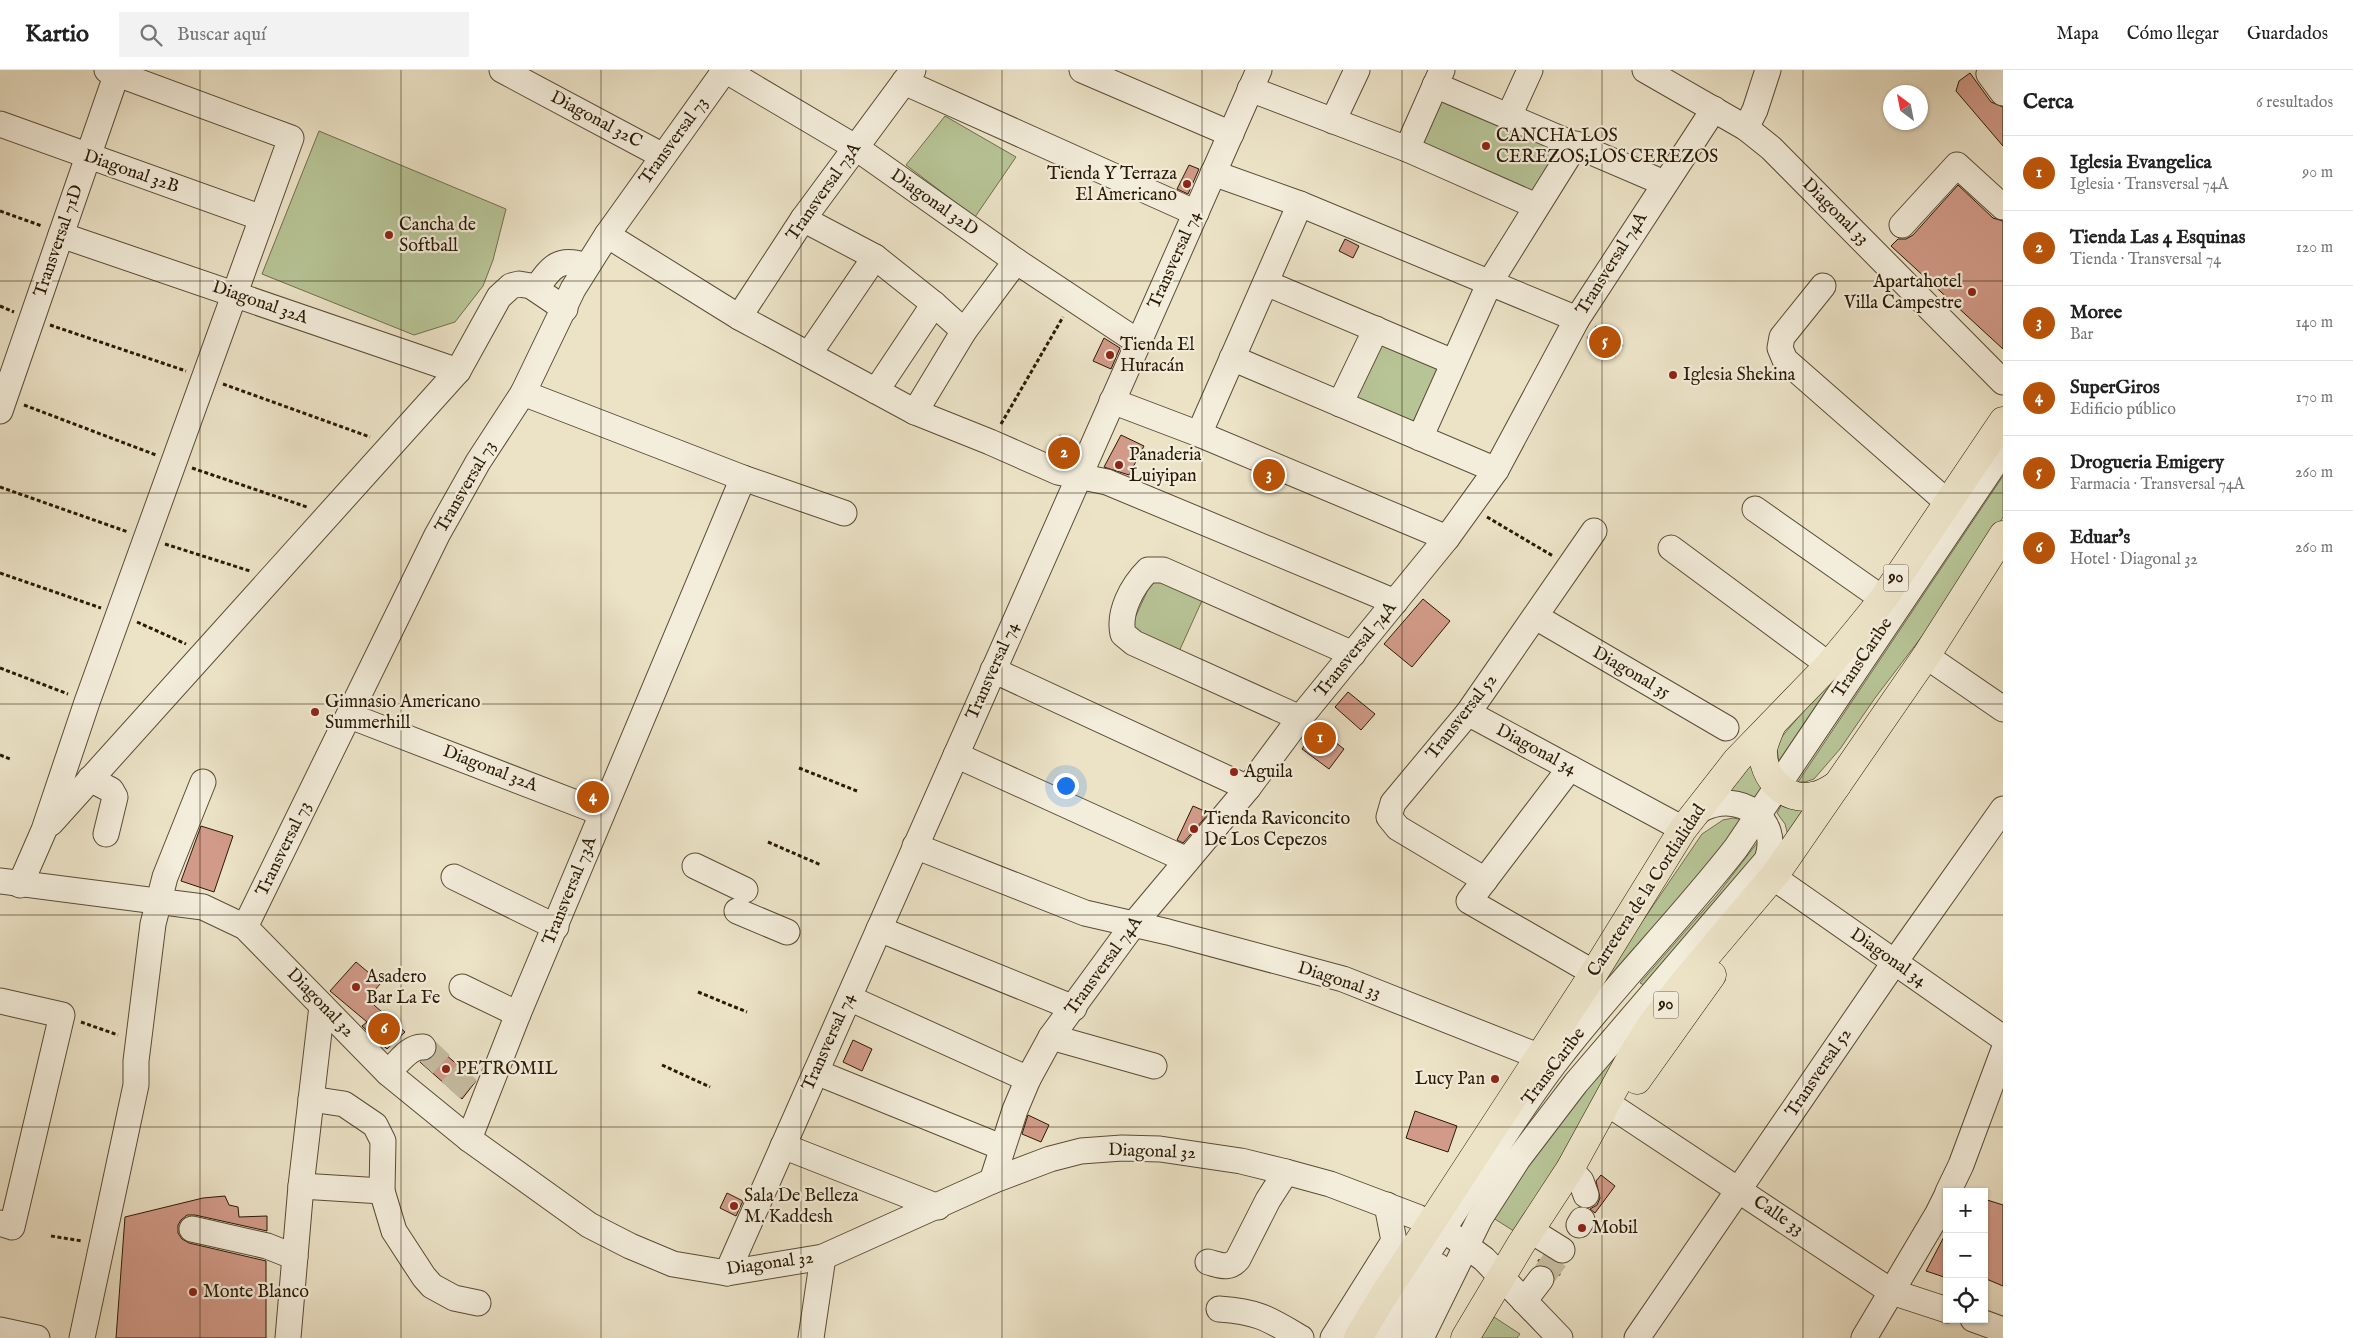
<!DOCTYPE html>
<html lang="es">
<meta charset="utf-8">
<style>
:root{--surface:#fff;--page:#f2f2f2;--text:#222;--muted:#767676;--line:#e0e0e0;--accent:#b45309}
body{margin:0;font-family:"IM FELL English",serif;background:var(--page);color:var(--text)}
.controls{position:absolute;right:15px;bottom:15px;display:grid;overflow:hidden;border-radius:0px;box-shadow:0 1px 4px #0004}
.controls button{width:45px;height:45px;display:grid;place-items:center;padding:0;border:0;border-bottom:1px solid var(--line);background:var(--surface);color:var(--text);font:25px sans-serif}
.compass{position:absolute;left:1883px;top:15px;width:45px;height:45px;border-radius:50%;background:var(--surface);box-shadow:0 1px 4px #0004;rotate:328deg}
.you{position:absolute;left:1065px;top:715px;width:18px;height:18px;margin:-12px;border:4px solid #fff;border-radius:50%;background:#1a73e8;box-shadow:0 0 0 8px #1a73e833}
.badge{display:grid;place-items:center;width:32px;height:32px;border-radius:50%;background:var(--accent);color:#fff;font-size:16px;font-weight:700}
.pin{position:absolute;translate:-50% -50%;border:2px solid #fff;box-shadow:0 1px 5px #0006}
.list{margin:0;padding:0;list-style:none}
h2{display:flex;justify-content:space-between;align-items:center;height:65px;margin:0;padding:0 20px;font-size:21px}
h2 small{font-size:16px;font-weight:400;color:var(--muted)}
.list li{display:grid;grid-template-columns:32px 1fr auto;gap:15px;align-items:center;box-sizing:border-box;height:75px;padding:0 20px;border-top:1px solid var(--line)}
.list b{display:block;font-size:19px;white-space:nowrap}
.list p{margin:0;font-size:16px;white-space:nowrap;color:var(--muted)}
.list em{font-size:16px;font-style:normal;color:var(--muted)}
.icon{flex:none;width:28px;height:28px;fill:none;stroke:currentColor;stroke-width:2;stroke-linecap:round;stroke-linejoin:round}
.map{position:relative;flex:none;width:2003px;height:1268px;overflow:hidden}
header{display:flex;align-items:center;gap:30px;box-sizing:border-box;height:70px;padding:0 25px;background:var(--surface);border-bottom:1px solid var(--line)}
header strong{font-size:24px}
nav{display:flex;gap:28px;margin-inline-start:auto;font-size:18px}
.search{width:350px;height:45px;background:var(--page);display:flex;align-items:center;gap:12px;box-sizing:border-box;padding:0 18px;border-radius:0px;color:var(--muted);font-size:19px}
main{display:flex}
aside{flex:1;background:var(--surface)}
.map>svg:first-child{display:block}
</style>
<header>
<strong>Kartio</strong>
<div class="search"><svg class="icon" aria-label="search" viewBox="0 0 24 24"><circle cx="10" cy="10" r="6"/><path d="M15 15l6 6"/></svg>Buscar aquí</div>
<nav><a>Mapa</a><a>Cómo llegar</a><a>Guardados</a></nav>
</header>
<main>
<div class="map">
<svg width="2003" height="1268" viewBox="0 0 2003 1268">
<rect width="100%" height="100%" fill="#ece3c7"/>
<filter id="stains"><feTurbulence type="fractalNoise" baseFrequency=".004" numOctaves="4"/><feColorMatrix values="0 0 0 0 .2 0 0 0 0 .09 0 0 0 0 .02 0 0 0 .5 -.17"/></filter>
<radialGradient id="worn" r=".72"><stop offset=".6" stop-color="#630" stop-opacity="0"/><stop offset="1" stop-color="#630" stop-opacity=".3"/></radialGradient>
<g fill="#b7c496" stroke="#706f4e">
<path d="M 1440,23 L 1569,76 L 1532,130 L 1416,79 Z"/>
<path d="M 945,46 L 1016,87 L 975,147 L 906,95 Z"/>
<path d="M 319,61 L 506,139 L 493,190 L 483,216 L 455,252 L 414,265 L 262,204 Z"/>
<path d="M 1376,266 L 1441,295 L 1411,356 L 1348,330 Z"/>
<path d="M 2003,406 L 2003,447 L 1977,494 L 1875,628 L 1840,679 L 1814,709 L 1805,712 L 1798,712 Z"/>
<path d="M 1156,502 L 1205,524 L 1177,586 L 1128,563 Z"/>
<path d="M 1869,564 L 1780,699 L 1777,679 L 1779,670 Z"/>
<path d="M 1754,685 L 1767,720 L 1760,730 L 1735,722 L 1725,721 Z"/>
<path d="M 1815,733 L 1789,769 L 1785,754 L 1777,743 L 1782,734 Z"/>
<path d="M 1733,748 L 1744,750 L 1651,871 L 1592,925 L 1702,764 L 1723,750 Z"/>
<path d="M 1764,764 L 1767,772 L 1644,915 L 1640,913 L 1717,825 Z"/>
<path d="M 1660,926 L 1600,1019 L 1517,1163 L 1490,1146 L 1514,1110 Z"/>
<path d="M 1494,1247 L 1520,1264 L 1517,1268 L 1480,1268 Z"/>
</g>
<g fill="#d29b89" stroke="#2a1a05">
<path d="M 1970,3 L 1991,32 L 2003,37 L 2003,76 L 1956,21 L 1959,11 Z"/>
<path d="M 1189,95 L 1199,99 L 1188,124 L 1177,119 Z"/>
<path d="M 1958,115 L 1993,148 L 2003,151 L 2003,279 L 1891,176 L 1898,169 L 1906,169 L 1913,165 Z"/>
<path d="M 1345,169 L 1359,176 L 1353,188 L 1339,181 Z"/>
<path d="M 1596,256 L 1623,275 L 1615,287 L 1587,268 Z"/>
<path d="M 1104,268 L 1120,278 L 1111,299 L 1093,291 Z"/>
<path d="M 1060,365 L 1078,375 L 1071,390 L 1050,383 Z"/>
<path d="M 1121,365 L 1144,376 L 1129,405 L 1104,397 Z"/>
<path d="M 1423,529 L 1450,551 L 1412,597 L 1384,574 Z"/>
<path d="M 1348,622 L 1375,644 L 1361,660 L 1335,637 Z"/>
<path d="M 1317,658 L 1344,679 L 1329,699 L 1302,679 Z"/>
<path d="M 1193,736 L 1209,743 L 1183,773 L 1177,770 Z"/>
<path d="M 201,756 L 233,766 L 214,822 L 181,811 Z"/>
<path d="M 356,892 L 381,913 L 367,929 L 405,962 L 387,979 L 362,956 L 367,952 L 330,921 Z"/>
<path d="M 853,970 L 872,979 L 862,1001 L 843,992 Z"/>
<path d="M 437,977 L 476,1011 L 462,1029 L 420,992 L 432,988 Z"/>
<path d="M 1415,1041 L 1457,1056 L 1448,1082 L 1406,1068 Z"/>
<path d="M 1028,1045 L 1049,1055 L 1041,1072 L 1022,1064 Z"/>
<path d="M 1601,1105 L 1615,1116 L 1595,1143 L 1590,1139 L 1597,1135 L 1600,1128 L 1596,1111 Z"/>
<path d="M 727,1123 L 743,1131 L 736,1146 L 720,1138 Z"/>
<path d="M 225,1126 L 229,1135 L 238,1137 L 239,1147 L 267,1146 L 267,1161 L 195,1145 L 187,1145 L 181,1150 L 178,1155 L 178,1163 L 182,1169 L 189,1173 L 266,1191 L 266,1268 L 116,1268 L 125,1147 L 203,1128 Z"/>
<path d="M 1984,1129 L 2003,1135 L 2003,1216 L 1984,1208 Z"/>
<path d="M 1947,1161 L 1947,1208 L 1926,1201 Z"/>
<path d="M 1548,1188 L 1558,1193 L 1560,1205 L 1555,1206 L 1549,1197 L 1539,1195 L 1538,1190 Z"/>
</g>
<g fill="none" stroke-linecap="round" stroke-linejoin="round">
<g stroke="#c5bba0" stroke-width="25" stroke-dasharray="25 12" stroke-linecap="butt">
<path d="M 423,977 L 469,1020"/>
<path d="M 1541,1209 L 1557,1187"/>
</g>
<g stroke="#5a4c36" stroke-width="27">
<g id="minor">
<path d="M 502,0 L 663,86"/>
<path d="M 725,0 L 855,77 L 1016,191 L 1138,272"/>
<path d="M 1082,0 L 1231,64"/>
<path d="M 1645,0 L 1746,58 L 1771,78 L 2003,312"/>
<path d="M 1991,0 L 1989,4 L 2003,23"/>
<path d="M 904,12 L 1196,143"/>
<path d="M 1435,15 L 1664,113"/>
<path d="M 1250,19 L 1407,79 L 1536,136"/>
<path d="M 1509,46 L 1530,0"/>
<path d="M 1333,51 L 1357,0"/>
<path d="M 0,54 L 262,148"/>
<path d="M 1746,58 L 1755,40 L 1768,0"/>
<path d="M 1407,79 L 1442,0"/>
<path d="M 1213,103 L 1300,134 L 1577,249"/>
<path d="M 803,149 L 875,187 L 934,234 L 964,261"/>
<path d="M 1902,155 L 1957,95 L 2003,137"/>
<path d="M 61,165 L 458,301"/>
<path d="M 607,165 L 739,247 L 915,342 L 990,372 L 1058,402 L 1107,412 L 1395,532"/>
<path d="M 1266,213 L 1453,292"/>
<path d="M 1823,216 L 1782,267 L 1780,278 L 1785,290 L 1947,432"/>
<path d="M 536,219 C 551,197 559,186 586,196"/>
<path d="M 739,247 L 803,149 L 913,0"/>
<path d="M 809,284 L 875,187"/>
<path d="M 1232,288 L 1496,400"/>
<path d="M 876,321 L 934,234"/>
<path d="M 523,323 L 743,408 L 844,443"/>
<path d="M 1112,331 L 1199,364 L 1447,468"/>
<path d="M 1340,334 L 1376,259"/>
<path d="M 0,341 L 118,0"/>
<path d="M 915,342 L 964,261 L 1016,191"/>
<path d="M 1199,364 L 1300,134"/>
<path d="M 1420,368 L 1490,212 L 1576,74"/>
<path d="M 1755,439 L 1883,529"/>
<path d="M 1671,478 L 1829,595"/>
<path d="M 1536,547 L 1726,658"/>
<path d="M 1926,586 L 2003,639"/>
<path d="M 993,600 L 1248,718"/>
<path d="M 350,646 L 602,743"/>
<path d="M 1300,648 L 1134,573 L 1123,564 C 1118,542 1132,516 1148,500 L 1163,500 L 1353,584"/>
<path d="M 956,685 L 1187,790"/>
<path d="M 1570,698 L 1469,831 L 1594,903"/>
<path d="M 90,709 L 111,720 L 115,727 L 106,764"/>
<path d="M 51,753 L 458,301 L 499,227 L 511,216 L 519,214 L 531,216 L 565,239"/>
<path d="M 915,776 L 1085,843 L 1168,862 L 1343,909 L 1538,986"/>
<path d="M 695,796 L 745,820"/>
<path d="M 454,807 L 556,857"/>
<path d="M 1773,807 L 2003,968"/>
<path d="M 1485,810 L 1398,758 L 1389,747 L 1393,733 L 1468,643 L 1594,461"/>
<path d="M 0,811 L 203,837 L 245,857 L 388,1003 L 469,1069 L 589,1155 L 630,1176 L 673,1194 L 727,1203 L 823,1187 L 992,1111 L 1050,1089 L 1081,1081 L 1122,1078 L 1160,1079 L 1241,1091 L 1286,1102 L 1330,1114 L 1417,1147 L 1454,1167 L 1484,1189 L 1560,1268"/>
<path d="M 20,815 L 44,760 L 87,632 L 291,68 L 107,0"/>
<path d="M 737,841 L 787,862"/>
<path d="M 245,857 L 437,465 L 478,392 L 523,323 L 573,219 L 607,165 L 725,0"/>
<path d="M 879,859 L 1074,938"/>
<path d="M 462,917 L 518,944"/>
<path d="M 849,928 L 1028,1009"/>
<path d="M 0,931 L 62,945 L 12,1157 L 0,1153"/>
<path d="M 1051,967 L 1154,996"/>
<path d="M 816,1002 L 1001,1077"/>
<path d="M 388,1003 C 398,993 409,976 423,977"/>
<path d="M 311,1029 L 344,1034 L 375,1055 L 383,1071 L 382,1121 L 394,1161 L 424,1207 L 432,1216 L 454,1228 L 478,1233"/>
<path d="M 1616,1039 L 1892,1222 L 1947,1240"/>
<path d="M 469,1069 L 518,944 L 743,408"/>
<path d="M 783,1076 L 938,1137"/>
<path d="M 1570,1099 L 1581,1111 L 1586,1125"/>
<path d="M 992,1111 L 1015,1040 L 1028,1009 L 1051,967 L 1133,855 L 1248,718 L 1300,648 L 1447,468 L 1496,400 L 1577,249 L 1714,39"/>
<path d="M 301,1116 L 382,1121"/>
<path d="M 1948,1122 L 1961,1095 L 2003,982"/>
<path d="M 1579,1155 L 1582,1150"/>
<path d="M 192,1159 L 267,1176 L 295,1187"/>
<path d="M 1530,1160 L 1562,1180"/>
<path d="M 1208,1192 C 1220,1195 1229,1200 1238,1189 L 1268,1130 L 1286,1102"/>
<path d="M 727,1203 L 1259,0"/>
<path d="M 1524,1231 L 1541,1209"/>
<path d="M 1219,1239 C 1259,1242 1267,1248 1301,1268"/>
<path d="M 1973,1249 L 2003,1260"/>
<path d="M 0,1260 L 37,1268"/>
<path d="M 82,1268 L 136,1015 L 136,991 L 153,854 L 165,807 L 203,712"/>
<path d="M 288,1268 L 301,1116 L 322,936"/>
<path d="M 811,1268 L 823,1187"/>
<path d="M 1333,1268 L 1394,1171 L 1387,1135"/>
<path d="M 1376,1268 C 1405,1216 1438,1167 1471,1117 C 1499,1074 1526,1030 1558,989 C 1614,916 1679,851 1736,778 L 2003,381"/>
<path d="M 1399,1268 L 1438,1196"/>
<path d="M 1421,1268 L 1480,1148 L 1518,1089 L 1576,1013 L 1767,790 C 1782,749 1739,720 1702,739 C 1695,743 1689,753 1683,759 L 1468,643"/>
<path d="M 1637,1268 L 1894,893 L 2003,739"/>
<path d="M 1864,1268 L 1937,1145 L 1947,1125"/>
</g>
</g>
<g stroke="#2a1a05" stroke-width="29">
<g id="highway">
<path d="M 1772,654 C 1769,662 1764,672 1763,680 C 1762,707 1785,732 1813,726 C 1822,725 1829,720 1837,715"/>
<path d="M 1637,1010 L 1712,905"/>
<path d="M 1358,1268 L 1382,1228 L 1594,903 L 1683,759 L 1737,690 L 1829,595 L 1858,560 L 1883,529 L 2003,351"/>
<path d="M 1465,1268 L 1521,1174 L 1570,1099 L 1633,984 L 1652,954 L 1681,916 L 1777,802 L 1926,586 L 2003,465"/>
</g>
</g>
<g stroke="#2a1a05" stroke-width="3" stroke-dasharray="4 2.5" stroke-linecap="butt">
<path d="M 0,141 L 42,156"/>
<path d="M 0,236 L 14,242"/>
<path d="M 50,255 L 186,301"/>
<path d="M 223,314 L 370,367"/>
<path d="M 24,335 L 156,385"/>
<path d="M 1001,354 L 1063,247"/>
<path d="M 192,398 L 307,437"/>
<path d="M 0,417 L 128,462"/>
<path d="M 1487,447 L 1553,486"/>
<path d="M 165,474 L 250,501"/>
<path d="M 0,503 L 101,538"/>
<path d="M 137,552 L 186,574"/>
<path d="M 0,598 L 68,624"/>
<path d="M 0,685 L 10,689"/>
<path d="M 799,698 L 857,721"/>
<path d="M 768,772 L 821,795"/>
<path d="M 698,922 L 747,942"/>
<path d="M 81,952 L 118,965"/>
<path d="M 662,995 L 710,1017"/>
<path d="M 51,1166 L 82,1171"/>
</g>
<use href="#minor" stroke="#f3eddb" stroke-width="25"/>
<use href="#highway" stroke="#ece3c7" stroke-width="28"/>
</g>
<path fill="none" stroke="#2a1a05" stroke-width="1" stroke-opacity="0.55" d="M 200,0 L 200,1268M 401,0 L 401,1268M 601,0 L 601,1268M 801,0 L 801,1268M 1002,0 L 1002,1268M 1202,0 L 1202,1268M 1402,0 L 1402,1268M 1602,0 L 1602,1268M 1803,0 L 1803,1268M 0,211 L 2003,211M 0,423 L 2003,423M 0,634 L 2003,634M 0,845 L 2003,845M 0,1057 L 2003,1057"/>
<g fill="#8f2418" stroke="#f3eddb" stroke-width="2">
<circle cx="1486" cy="76" r="5"/>
<circle cx="1187" cy="114" r="5"/>
<circle cx="389" cy="165" r="5"/>
<circle cx="1972" cy="222" r="5"/>
<circle cx="1110" cy="285" r="5"/>
<circle cx="1673" cy="305" r="5"/>
<circle cx="1119" cy="395" r="5"/>
<circle cx="315" cy="642" r="5"/>
<circle cx="1234" cy="702" r="5"/>
<circle cx="1194" cy="759" r="5"/>
<circle cx="356" cy="917" r="5"/>
<circle cx="446" cy="999" r="5"/>
<circle cx="1495" cy="1009" r="5"/>
<circle cx="734" cy="1136" r="5"/>
<circle cx="1582" cy="1158" r="5"/>
<circle cx="193" cy="1222" r="5"/>
</g>
<g text-anchor="middle" dominant-baseline="central" stroke-width="4.5" stroke-linejoin="round" paint-order="stroke">
<g fill="#f3eddb" stroke="#665945" stroke-width="1">
<rect x="1883.5" y="494.5" width="25" height="27" rx="4"/>
<rect x="1653.5" y="921.5" width="25" height="27" rx="4"/>
</g>
<g font-size="16" font-weight="bold" fill="#2a1a05">
<text x="1896" y="508">90</text>
<text x="1666" y="935">90</text>
</g>
<g font-size="18" fill="#2a1a05" stroke="#f3eddb">
<text transform="translate(596 50) rotate(28)">Diagonal 32C</text>
<text transform="translate(674 71) rotate(-54)">Transversal 73</text>
<text transform="translate(131 102) rotate(19)">Diagonal 32B</text>
<text transform="translate(824 122) rotate(-55)">Transversal 73A</text>
<text transform="translate(934 133) rotate(35)">Diagonal 32D</text>
<text transform="translate(1835 142) rotate(45)">Diagonal 33</text>
<text transform="translate(59 171) rotate(-71)">Transversal 71D</text>
<text transform="translate(1175 190) rotate(-66)">Transversal 74</text>
<text transform="translate(1612 194) rotate(-58)">Transversal 74A</text>
<text transform="translate(260 233) rotate(19)">Diagonal 32A</text>
<text transform="translate(466 417) rotate(-60)">Transversal 73</text>
<text transform="translate(1356 580) rotate(-51)">Transversal 74A</text>
<text transform="translate(1863 588) rotate(-56)">TransCaribe</text>
<text transform="translate(993 601) rotate(-66)">Transversal 74</text>
<text transform="translate(1631 603) rotate(30)">Diagonal 35</text>
<text transform="translate(1462 647) rotate(-52)">Transversal 52</text>
<text transform="translate(1536 680) rotate(28)">Diagonal 34</text>
<text transform="translate(490 699) rotate(21)">Diagonal 32A</text>
<text transform="translate(284 779) rotate(-64)">Transversal 73</text>
<text transform="translate(570 821) rotate(-68)">Transversal 73A</text>
<text transform="translate(1647 821) rotate(-57)">Carretera de la Cordialidad</text>
<text transform="translate(1888 888) rotate(35)">Diagonal 34</text>
<text transform="translate(1104 896) rotate(-54)">Transversal 74A</text>
<text transform="translate(1339 911) rotate(18)">Diagonal 33</text>
<text transform="translate(320 933) rotate(46)">Diagonal 32</text>
<text transform="translate(829 972) rotate(-66)">Transversal 74</text>
<text transform="translate(1554 997) rotate(-53)">TransCaribe</text>
<text transform="translate(1819 1003) rotate(-56)">Transversal 52</text>
<text transform="translate(1152 1082) rotate(2)">Diagonal 32</text>
<text transform="translate(1778 1146) rotate(34)">Calle 33</text>
<text transform="translate(770 1194) rotate(-8)">Diagonal 32</text>
</g>
<g font-size="18" fill="#2a1a05" stroke="#f3eddb" text-anchor="start">
<text x="1496" y="66">CANCHA LOS<tspan x="1496" dy="21">CEREZOS;LOS CEREZOS</tspan></text>
<text x="1177" y="104" text-anchor="end">Tienda Y Terraza<tspan x="1177" dy="21">El Americano</tspan></text>
<text x="399" y="155">Cancha de<tspan x="399" dy="21">Softball</tspan></text>
<text x="1962" y="212" text-anchor="end">Apartahotel<tspan x="1962" dy="21">Villa Campestre</tspan></text>
<text x="1120" y="275">Tienda El<tspan x="1120" dy="21">Huracán</tspan></text>
<text x="1683" y="305">Iglesia Shekina</text>
<text x="1129" y="385">Panaderia<tspan x="1129" dy="21">Luiyipan</tspan></text>
<text x="325" y="632">Gimnasio Americano<tspan x="325" dy="21">Summerhill</tspan></text>
<text x="1244" y="702">Aguila</text>
<text x="1204" y="749">Tienda Raviconcito<tspan x="1204" dy="21">De Los Cepezos</tspan></text>
<text x="366" y="907">Asadero<tspan x="366" dy="21">Bar La Fe</tspan></text>
<text x="456" y="999">PETROMIL</text>
<text x="1485" y="1009" text-anchor="end">Lucy Pan</text>
<text x="744" y="1126">Sala De Belleza<tspan x="744" dy="21">M. Kaddesh</tspan></text>
<text x="1592" y="1158">Mobil</text>
<text x="203" y="1222">Monte Blanco</text>
</g>
</g>
<rect width="100%" height="100%" filter="url(#stains)"/>
<rect width="100%" height="100%" fill="url(#worn)"/>
</svg>
<div class="controls">
<button>+</button>
<button>−</button>
<button><svg class="icon" aria-label="locate" viewBox="0 0 24 24"><circle cx="12" cy="12" r="6"/><path d="M12 2v4M12 18v4M2 12h4M18 12h4"/></svg></button>
</div>
<svg class="compass" viewBox="-18 -18 36 36"><path d="M0-13l5 13h-10z" fill="#e53935"/><path d="M0 13l5-13h-10z" fill="#767676"/></svg>
<div class="you"></div>
<div class="pin badge" style="left:1320px;top:668px">1</div>
<div class="pin badge" style="left:1064px;top:383px">2</div>
<div class="pin badge" style="left:1269px;top:405px">3</div>
<div class="pin badge" style="left:593px;top:727px">4</div>
<div class="pin badge" style="left:1605px;top:272px">5</div>
<div class="pin badge" style="left:384px;top:959px">6</div>
</div>
<aside>
<h2>Cerca<small>6 resultados</small></h2>
<ul class="list">
<li><span class="badge">1</span><div><b>Iglesia Evangelica</b><p>Iglesia · Transversal 74A</p></div><em>90 m</em></li>
<li><span class="badge">2</span><div><b>Tienda Las 4 Esquinas</b><p>Tienda · Transversal 74</p></div><em>120 m</em></li>
<li><span class="badge">3</span><div><b>Moree</b><p>Bar</p></div><em>140 m</em></li>
<li><span class="badge">4</span><div><b>SuperGiros</b><p>Edificio público</p></div><em>170 m</em></li>
<li><span class="badge">5</span><div><b>Drogueria Emigery</b><p>Farmacia · Transversal 74A</p></div><em>260 m</em></li>
<li><span class="badge">6</span><div><b>Eduar's</b><p>Hotel · Diagonal 32</p></div><em>260 m</em></li>
</ul>
</aside>
</main>
